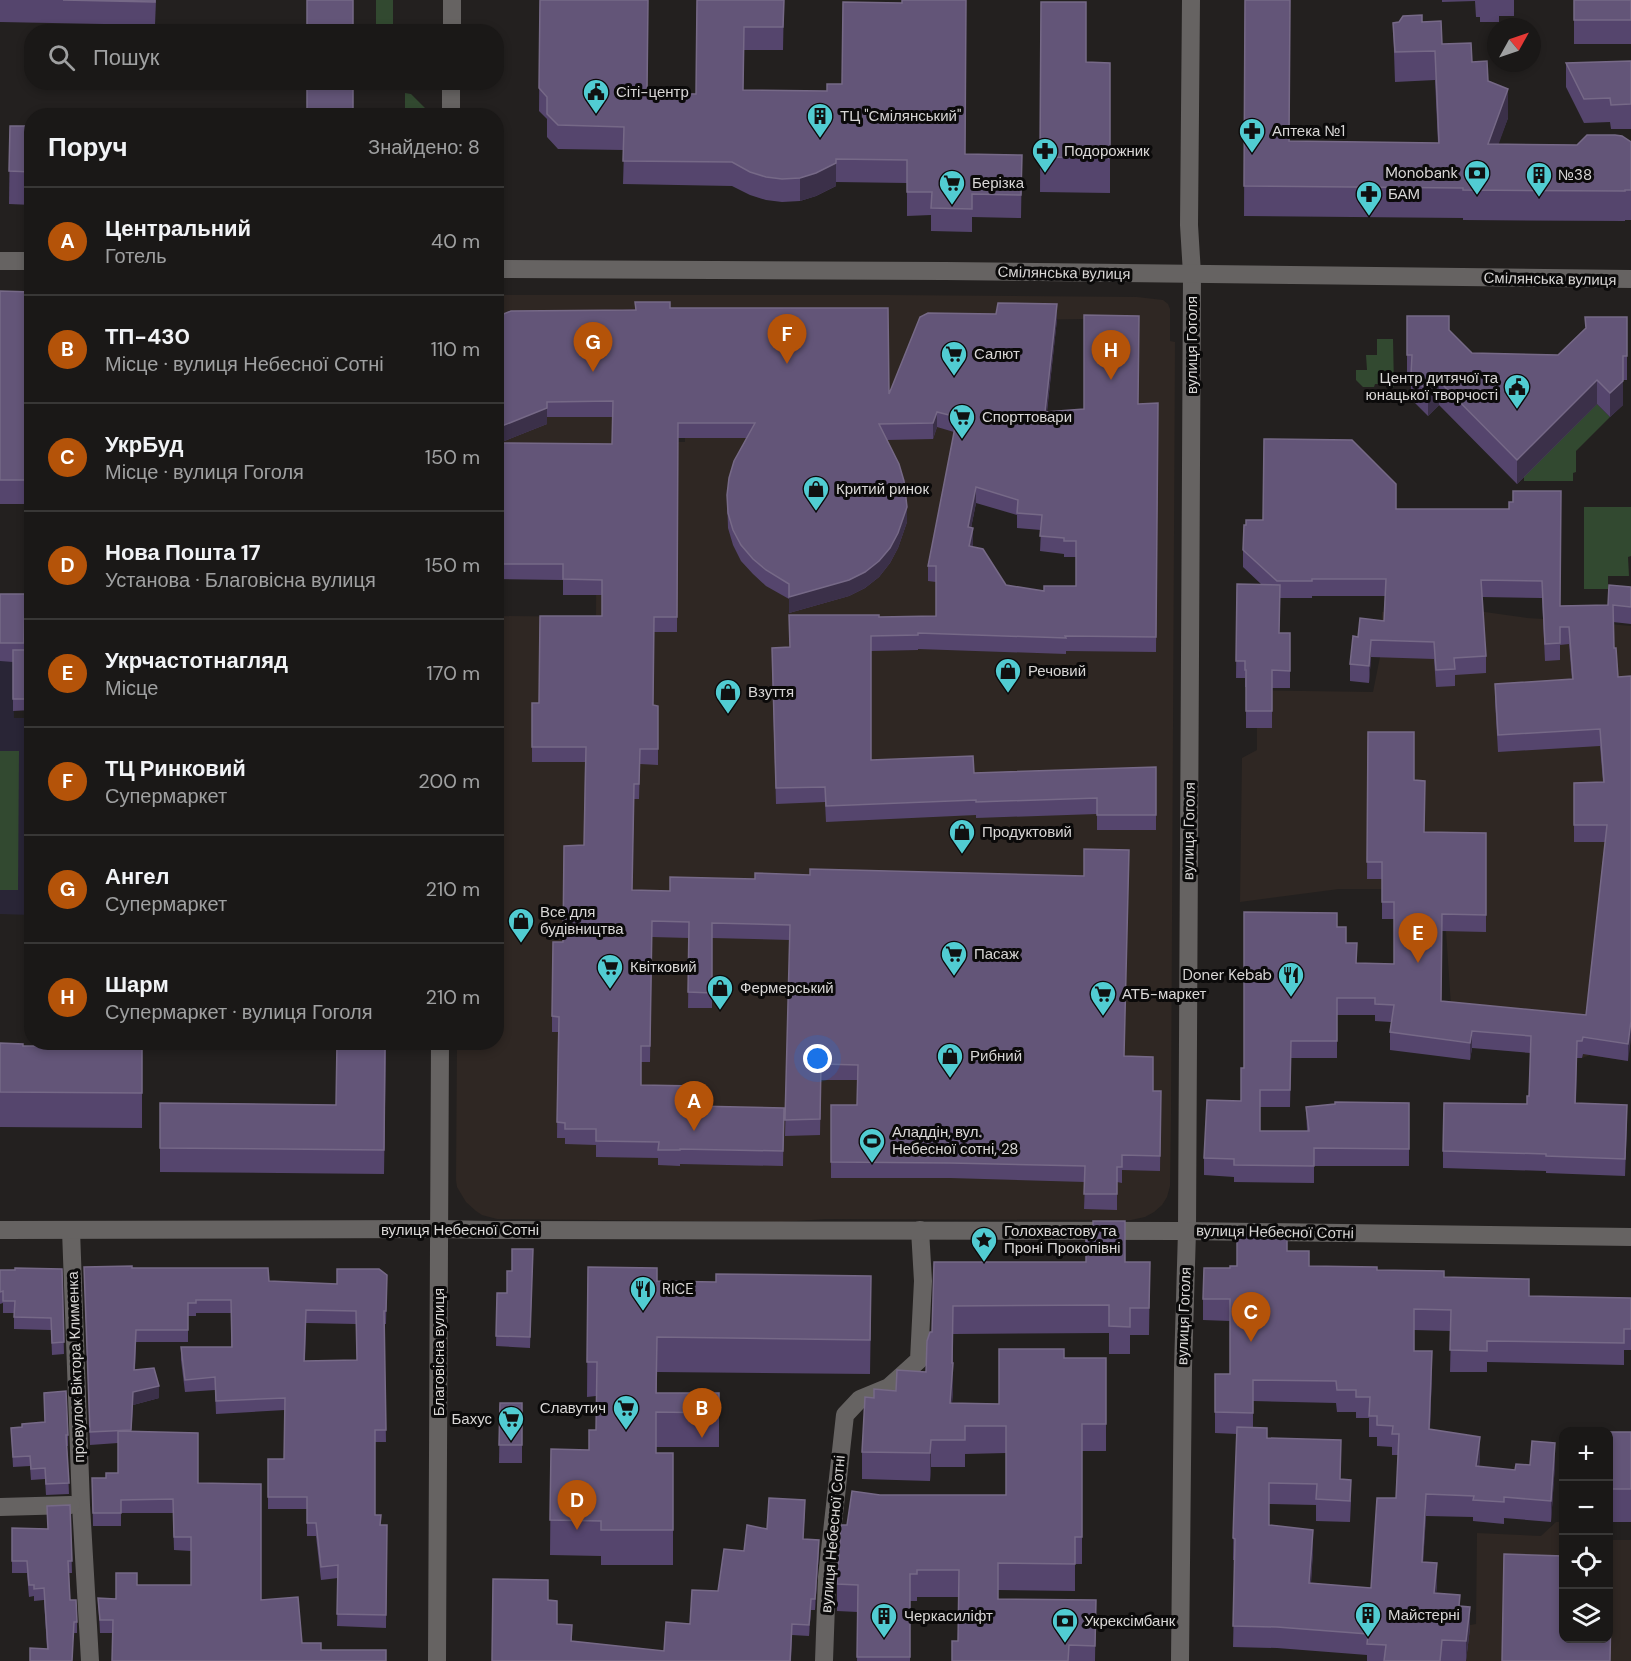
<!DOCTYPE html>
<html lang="uk">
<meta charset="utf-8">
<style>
:root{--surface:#1a1817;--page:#232120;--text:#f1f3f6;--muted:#9fa0a1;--line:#383736;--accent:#b45309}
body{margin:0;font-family:"DM Sans",sans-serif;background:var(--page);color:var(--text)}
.controls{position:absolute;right:18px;bottom:18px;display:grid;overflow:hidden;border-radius:12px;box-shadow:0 3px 9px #0003}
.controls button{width:54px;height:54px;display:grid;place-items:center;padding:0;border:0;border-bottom:2px solid var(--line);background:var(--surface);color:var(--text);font:30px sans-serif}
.compass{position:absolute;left:1487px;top:18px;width:54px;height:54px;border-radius:50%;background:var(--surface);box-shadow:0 3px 9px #0003;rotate:50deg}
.you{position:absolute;left:818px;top:1059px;width:21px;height:21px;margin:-15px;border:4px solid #fff;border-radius:50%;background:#1a73e8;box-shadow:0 0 0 9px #1a73e833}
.badge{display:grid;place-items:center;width:39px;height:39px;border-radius:50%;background:var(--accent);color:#fff;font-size:20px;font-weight:700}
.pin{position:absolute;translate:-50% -50px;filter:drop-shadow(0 2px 3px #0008)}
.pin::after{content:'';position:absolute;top:32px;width:21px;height:18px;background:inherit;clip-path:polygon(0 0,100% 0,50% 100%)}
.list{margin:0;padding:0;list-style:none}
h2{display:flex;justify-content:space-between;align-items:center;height:78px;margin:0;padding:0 24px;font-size:26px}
h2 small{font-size:20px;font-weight:400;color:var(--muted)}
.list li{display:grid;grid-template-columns:39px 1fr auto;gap:18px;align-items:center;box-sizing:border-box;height:108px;padding:0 24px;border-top:2px solid var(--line)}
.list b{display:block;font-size:22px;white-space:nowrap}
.list p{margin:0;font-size:20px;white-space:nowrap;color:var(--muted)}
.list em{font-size:20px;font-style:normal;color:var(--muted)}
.icon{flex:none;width:33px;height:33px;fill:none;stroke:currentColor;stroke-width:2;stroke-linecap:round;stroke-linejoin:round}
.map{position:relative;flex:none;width:1631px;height:1661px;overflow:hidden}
.search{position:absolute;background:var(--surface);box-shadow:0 3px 9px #0003;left:24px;top:24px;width:480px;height:66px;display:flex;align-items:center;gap:15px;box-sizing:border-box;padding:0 21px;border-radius:24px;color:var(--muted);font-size:22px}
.panel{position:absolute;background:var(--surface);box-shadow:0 3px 9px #0003;left:24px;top:108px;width:480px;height:942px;border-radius:24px}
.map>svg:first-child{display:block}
</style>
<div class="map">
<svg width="1631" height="1661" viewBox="0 0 1631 1661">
<rect width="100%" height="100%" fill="#23201f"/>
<g fill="#2f2723" fill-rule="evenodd">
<path d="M 497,295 L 890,295 L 1137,297 L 1163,300 L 1168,304 L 1170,309 L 1170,341 L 1175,342 L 1171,1115 L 1170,1186 L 1167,1197 L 1162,1205 L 1154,1212 L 1145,1217 L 1131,1220 L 826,1219 L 782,1222 L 497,1219 L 482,1215 L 476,1211 L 466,1202 L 457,1187 L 456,1180 L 457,1043 L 496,1042 L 497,616 L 596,617 L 597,457 L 497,450 ZM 617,317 L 685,317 L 685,442 L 678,442 ZM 1084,319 L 1084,416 L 1138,636 L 994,583 L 972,547 L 973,544 L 968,542 L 980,483 L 1020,320 Z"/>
<path d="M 1449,607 L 1527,618 L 1577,621 L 1631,626 L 1631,1041 L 1628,1061 L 1590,1055 L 1582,1058 L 1489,1049 L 1489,1046 L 1451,1006 L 1446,931 L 1446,902 L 1403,889 L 1339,889 L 1240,902 L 1242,758 L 1257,750 L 1257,728 L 1246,728 L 1246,690 L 1373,692 L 1380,657 L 1382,612 Z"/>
<path d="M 1556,1522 L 1563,1522 L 1564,1638 L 1608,1638 L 1609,1540 L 1631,1540 L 1631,1661 L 1466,1661 L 1470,1625 L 1476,1624 L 1477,1533 L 1541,1536 Z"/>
</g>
<path fill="#292536" d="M 0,613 L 18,632 L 24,632 L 24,644 L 15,644 L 13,662 L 14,718 L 32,718 L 31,915 L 0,914 Z"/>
<g fill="#324930">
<rect x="376" y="0" width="17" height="24"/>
<path d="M 405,93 L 411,94 L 427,110 L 427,115 L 405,115 Z"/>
<path d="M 1377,339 L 1393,339 L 1394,387 L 1391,387 L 1391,384 L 1375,384 L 1374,387 L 1363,387 L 1356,380 L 1356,370 L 1367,370 L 1366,355 L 1377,355 Z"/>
<path d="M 1597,404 L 1610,417 L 1576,451 L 1576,472 L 1573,473 L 1573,481 L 1524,481 L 1524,475 Z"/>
<path d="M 1584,507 L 1631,507 L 1631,556 L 1628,557 L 1629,576 L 1608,576 L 1608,589 L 1584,589 Z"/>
<path d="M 0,751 L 19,751 L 18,890 L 0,890 Z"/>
</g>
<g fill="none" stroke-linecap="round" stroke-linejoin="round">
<g stroke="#666362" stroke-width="18">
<path d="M 71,1230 L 81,1505 L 90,1661"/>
<path d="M 0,1507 L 71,1505"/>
<path d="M 824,1661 L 827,1577 L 845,1415 L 860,1399 L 889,1387 L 919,1360 L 923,1281 L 920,1230"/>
<path d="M 1180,1661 L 1183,1368 L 1187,1231 L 1192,274 L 1189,225 L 1191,0"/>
</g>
<path stroke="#666362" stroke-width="18" d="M 439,1229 L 492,1230 L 1187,1231 L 1631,1237"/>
<g stroke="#666362" stroke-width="18">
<path d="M 452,32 L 452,0"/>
<path d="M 451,116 L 451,82"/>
<path d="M 0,261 L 32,261"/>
<path d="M 496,269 L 945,271 L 1631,279"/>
<path d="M 0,1230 L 439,1229"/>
<path d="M 437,1661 L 440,1042"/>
</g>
</g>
<g fill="#55456d" fill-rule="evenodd">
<path d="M 0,0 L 156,0 L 155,25 L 0,22 Z"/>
<path d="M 540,0 L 647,93 L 696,94 L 697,0 L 784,0 L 783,50 L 744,50 L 743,90 L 965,154 L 1022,155 L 1021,218 L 972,217 L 972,232 L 931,231 L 931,215 L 907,216 L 907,183 L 836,182 L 836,186 L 816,196 L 800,201 L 782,202 L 766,200 L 750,195 L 732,186 L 623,184 L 624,150 L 558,149 L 547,137 L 547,119 L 539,111 Z"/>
<path d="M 1245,0 L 1290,141 L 1438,143 L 1435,80 L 1395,82 L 1393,23 L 1422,22 L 1442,44 L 1472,62 L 1488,81 L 1508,118 L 1498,144 L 1577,145 L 1631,142 L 1631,220 L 1625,220 L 1625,221 L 1463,220 L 1463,218 L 1244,216 Z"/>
<path d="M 1442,0 L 1514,0 L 1514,16 L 1499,16 L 1499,22 L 1480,22 L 1480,17 L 1476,17 L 1475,1 L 1442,2 Z"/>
<rect x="1574" y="0" width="57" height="44"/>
<path d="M 1041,2 L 1086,62 L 1110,63 L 1110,193 L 1040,192 Z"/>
<path d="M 1631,61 L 1631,129 L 1611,129 L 1610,122 L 1584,123 L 1566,87 L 1566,63 Z"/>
<path d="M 10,126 L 32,126 L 32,205 L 9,204 Z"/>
<path d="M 0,291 L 32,292 L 32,504 L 0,504 Z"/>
<path d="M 670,308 L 889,394 L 1057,319 L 1047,412 L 1138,404 L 1158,403 L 1156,652 L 1066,651 L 1066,654 L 918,649 L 918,650 L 871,651 L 871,760 L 974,773 L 1156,767 L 1156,830 L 1097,830 L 1097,814 L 976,818 L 976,815 L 826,822 L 825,802 L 776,804 L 772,663 L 789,647 L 879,617 L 936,616 L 936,582 L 928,581 L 928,566 L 954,432 L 937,427 L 933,439 L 887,440 L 907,522 L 898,548 L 890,563 L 879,577 L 865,588 L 849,596 L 789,613 L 789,599 L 766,586 L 753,574 L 741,561 L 733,545 L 728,528 L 727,495 L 747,438 L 678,438 L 677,632 L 654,632 L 653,705 L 658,706 L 658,765 L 640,764 L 639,799 L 634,799 L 632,890 L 670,891 L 670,877 L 1124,1056 L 1153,1091 L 1161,1091 L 1160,1171 L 1122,1170 L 1122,1183 L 1117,1182 L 1117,1210 L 1084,1209 L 1085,1182 L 950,1178 L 831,1178 L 831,1105 L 857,1105 L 857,1080 L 821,1080 L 820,1135 L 785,1136 L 790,940 L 712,938 L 712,1008 L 688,1008 L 689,938 L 652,937 L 650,1062 L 641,1062 L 641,1085 L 694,1106 L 784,1108 L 783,1166 L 680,1164 L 680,1166 L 658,1165 L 658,1158 L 596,1157 L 596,1145 L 565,1144 L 565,1138 L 557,1138 L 558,1032 L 552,1032 L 552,1016 L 563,942 L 584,845 L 585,762 L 532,762 L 532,703 L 539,703 L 602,616 L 602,595 L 563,595 L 563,580 L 496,579 L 496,445 L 612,444 L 613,417 L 547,417 L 547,424 L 502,442 L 501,315 ZM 976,503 L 1017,515 L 1017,528 L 1041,530 L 1040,551 L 1064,554 L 1064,557 L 1076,557 L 1076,586 L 1044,591 L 1006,585 L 972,547 L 973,544 L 971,528 Z"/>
<path d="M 1407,316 L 1449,330 L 1472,353 L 1558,355 L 1627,317 L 1627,380 L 1623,380 L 1623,405 L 1610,417 L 1597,404 L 1517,484 L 1439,405 L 1428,416 L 1411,399 L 1411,378 L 1407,379 Z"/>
<path d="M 1396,509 L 1509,509 L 1560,606 L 1608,605 L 1631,587 L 1631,624 L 1613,622 L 1614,648 L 1618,677 L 1631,676 L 1628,1061 L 1583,1054 L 1582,1058 L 1577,1058 L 1576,1103 L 1627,1122 L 1625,1176 L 1546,1173 L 1546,1171 L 1443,1168 L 1443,1151 L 1527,1104 L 1529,1096 L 1531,1053 L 1472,1048 L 1470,1060 L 1390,1050 L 1390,1032 L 1391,1022 L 1375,1021 L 1375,1015 L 1337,1015 L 1337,1058 L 1291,1058 L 1290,1107 L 1260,1107 L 1260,1131 L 1307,1131 L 1306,1107 L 1409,1103 L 1409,1166 L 1314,1166 L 1314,1183 L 1234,1182 L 1234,1177 L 1204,1175 L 1204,1158 L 1241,1101 L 1244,1068 L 1337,927 L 1357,963 L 1394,964 L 1394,919 L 1382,919 L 1382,879 L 1367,879 L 1368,732 L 1414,780 L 1424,832 L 1486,833 L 1486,932 L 1442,931 L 1441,1001 L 1586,1015 L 1605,842 L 1574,842 L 1574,783 L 1603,782 L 1600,746 L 1498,752 L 1495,701 L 1495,684 L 1572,680 L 1569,644 L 1560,645 L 1560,660 L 1545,661 L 1542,598 L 1482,597 L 1486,656 L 1486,673 L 1455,675 L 1455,686 L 1436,687 L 1434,659 L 1371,657 L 1369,683 L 1350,681 L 1350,664 L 1358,637 L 1384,621 L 1385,596 L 1312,596 L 1312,598 L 1280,598 L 1279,633 L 1290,633 L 1290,688 L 1272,688 L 1272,728 L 1246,728 L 1246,687 L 1245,687 L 1245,678 L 1236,678 L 1237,584 L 1262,585 L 1243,567 L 1243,550 L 1263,520 Z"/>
<path d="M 0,594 L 25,594 L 24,650 L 32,650 L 32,710 L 13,711 L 13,662 L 0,661 Z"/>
<path d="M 386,1042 L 384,1174 L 160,1172 L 160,1103 L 336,1105 Z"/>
<path d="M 0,1043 L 23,1046 L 142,1046 L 142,1128 L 0,1127 Z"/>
<path d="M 533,1249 L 530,1348 L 496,1346 L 497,1293 L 507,1293 L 512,1271 Z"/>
<path d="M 1287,1251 L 1309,1266 L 1377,1270 L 1444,1277 L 1529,1296 L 1631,1298 L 1631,1350 L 1624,1350 L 1624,1365 L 1487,1362 L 1487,1372 L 1450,1372 L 1451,1331 L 1414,1330 L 1414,1351 L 1432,1372 L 1430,1429 L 1480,1458 L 1479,1467 L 1515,1470 L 1530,1465 L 1555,1464 L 1551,1522 L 1504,1518 L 1504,1524 L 1473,1521 L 1473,1517 L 1426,1516 L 1423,1562 L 1437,1585 L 1436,1593 L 1460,1606 L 1470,1628 L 1466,1661 L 1367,1661 L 1367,1655 L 1277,1648 L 1233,1647 L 1235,1560 L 1233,1560 L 1234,1506 L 1237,1434 L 1215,1433 L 1215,1374 L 1230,1374 L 1230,1321 L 1203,1320 L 1203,1299 L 1230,1268 L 1237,1266 ZM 1253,1401 L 1336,1403 L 1337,1412 L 1356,1412 L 1356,1418 L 1369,1418 L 1369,1437 L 1377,1437 L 1377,1446 L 1392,1447 L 1392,1455 L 1398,1455 L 1396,1498 L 1371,1588 L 1311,1583 L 1313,1551 L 1269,1525 L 1269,1504 L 1316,1505 L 1316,1521 L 1350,1522 L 1351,1501 L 1341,1479 L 1267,1438 L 1253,1428 Z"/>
<path d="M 934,1262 L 1150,1262 L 1149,1335 L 1130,1335 L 1130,1354 L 1109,1354 L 1109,1333 L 953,1334 L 953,1390 L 952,1403 L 999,1404 L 1064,1358 L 1106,1358 L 1106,1451 L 1082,1451 L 1082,1564 L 1075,1564 L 1075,1591 L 998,1590 L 998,1599 L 1096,1600 L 1095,1661 L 952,1661 L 958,1641 L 959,1597 L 917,1597 L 917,1601 L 910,1601 L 910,1661 L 857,1661 L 858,1612 L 837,1611 L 837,1584 L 847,1525 L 880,1495 L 1006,1495 L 1006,1453 L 965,1454 L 965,1467 L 931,1467 L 930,1481 L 862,1479 L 862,1452 L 874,1398 L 896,1391 L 926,1372 L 932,1332 Z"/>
<path d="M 84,1267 L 132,1268 L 269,1281 L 337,1284 L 387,1275 L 386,1324 L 384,1324 L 386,1442 L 375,1442 L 375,1515 L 381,1525 L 387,1525 L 386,1628 L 337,1626 L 338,1578 L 321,1580 L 316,1536 L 307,1536 L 307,1509 L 268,1509 L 268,1459 L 284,1459 L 285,1410 L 216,1414 L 215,1390 L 185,1392 L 181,1360 L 181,1347 L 231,1347 L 231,1313 L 196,1313 L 196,1316 L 188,1316 L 188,1342 L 136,1342 L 135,1370 L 159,1398 L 133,1405 L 131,1431 L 198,1483 L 261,1600 L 302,1643 L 321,1650 L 386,1661 L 112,1633 L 100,1633 L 98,1598 L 116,1599 L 137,1585 L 191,1585 L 191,1551 L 174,1550 L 173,1513 L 121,1513 L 121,1526 L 93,1526 L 92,1478 L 106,1478 L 118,1473 L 118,1443 L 90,1445 ZM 306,1323 L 356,1324 L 357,1360 L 305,1361 Z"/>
<path d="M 588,1267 L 657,1281 L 871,1311 L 870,1374 L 657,1372 L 657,1393 L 719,1393 L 719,1447 L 656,1447 L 656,1453 L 673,1453 L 673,1565 L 601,1565 L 601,1556 L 550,1555 L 551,1449 L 589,1450 L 596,1430 L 596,1396 L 587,1397 Z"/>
<path d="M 62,1269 L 64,1354 L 52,1355 L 51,1330 L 14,1329 L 14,1313 L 3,1313 L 3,1303 L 0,1304 L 0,1270 Z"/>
<path d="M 44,1393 L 68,1435 L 68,1446 L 67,1446 L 69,1494 L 46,1495 L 45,1479 L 31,1480 L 30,1466 L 13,1467 L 11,1428 L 22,1427 L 45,1422 Z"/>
<path d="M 500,1403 L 522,1403 L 522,1463 L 499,1463 Z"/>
<path d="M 1631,1432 L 1631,1522 L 1610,1522 L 1610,1461 L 1608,1461 L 1608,1434 Z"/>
<path d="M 70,1505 L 72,1573 L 69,1573 L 70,1600 L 77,1622 L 77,1633 L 74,1633 L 47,1649 L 44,1600 L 34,1601 L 34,1596 L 29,1597 L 27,1573 L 12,1573 L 12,1528 L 48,1529 Z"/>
<path d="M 805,1511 L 803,1539 L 819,1551 L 815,1610 L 811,1610 L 809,1636 L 792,1635 L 791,1661 L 492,1661 L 548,1600 L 557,1624 L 572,1636 L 572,1641 L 664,1651 L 690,1624 L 718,1591 L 744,1551 L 767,1529 Z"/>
</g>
<g fill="#3b3049">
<path d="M 1508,89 L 1508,118 L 1488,174 L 1488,144 Z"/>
<path d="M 836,163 L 836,186 L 816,196 L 800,201 L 800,178 Z"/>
<path d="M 1057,304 L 1057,319 L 1045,427 L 1045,412 Z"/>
<path d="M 1597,380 L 1597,404 L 1517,484 L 1517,460 Z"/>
<path d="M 1439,381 L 1439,405 L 1428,416 L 1428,392 Z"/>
<path d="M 1623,381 L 1623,405 L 1610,417 L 1610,393 Z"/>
<path d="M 547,408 L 547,424 L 502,442 L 502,426 Z"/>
<path d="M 937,412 L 937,427 L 933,439 L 933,423 Z"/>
<path d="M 976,487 L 976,503 L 968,543 L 968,527 Z"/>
<path d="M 907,507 L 907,522 L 898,548 L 890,563 L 879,577 L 865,588 L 849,596 L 789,613 L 789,597 Z"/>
<path d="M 973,528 L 973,544 L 969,562 L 969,546 Z"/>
<path d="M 1371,640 L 1371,657 L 1369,683 L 1369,666 Z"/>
<path d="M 1631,1021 L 1631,1038 L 1628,1061 L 1628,1044 Z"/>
<path d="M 1472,1031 L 1472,1048 L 1470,1060 L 1470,1043 Z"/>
<path d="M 1432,1351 L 1432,1372 L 1429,1451 L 1429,1429 Z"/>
<path d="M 953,1363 L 953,1390 L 950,1430 L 950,1403 Z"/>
<path d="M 159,1386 L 159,1398 L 133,1405 L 131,1443 L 133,1392 Z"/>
<path d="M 1480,1437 L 1480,1458 L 1476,1488 L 1476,1466 Z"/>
<path d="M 931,1440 L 931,1467 L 930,1481 L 930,1453 Z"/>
<path d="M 1555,1443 L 1555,1464 L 1551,1522 L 1551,1501 Z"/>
<path d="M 1426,1494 L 1426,1516 L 1422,1583 L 1422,1562 Z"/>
<path d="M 1313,1530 L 1313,1551 L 1309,1605 L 1309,1583 Z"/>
<path d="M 819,1540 L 819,1551 L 815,1610 L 815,1599 Z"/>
<path d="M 1437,1563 L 1437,1585 L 1434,1614 L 1434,1593 Z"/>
<path d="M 811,1599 L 811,1610 L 809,1636 L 809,1625 Z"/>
<path d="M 1470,1607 L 1470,1628 L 1466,1661 L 1466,1641 Z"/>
</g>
<g fill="#635578" stroke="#766987" stroke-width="1.5" fill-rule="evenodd">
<path d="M 63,0 L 155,0 L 155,2 Z"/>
<rect x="307" y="0" width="46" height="32"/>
<path d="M 540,0 L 648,0 L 647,93 L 696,94 L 697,0 L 784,0 L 783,27 L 744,27 L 743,90 L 827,91 L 827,84 L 842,84 L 843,2 L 902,3 L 902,0 L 966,0 L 965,154 L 1022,155 L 1021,195 L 972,194 L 972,209 L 931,208 L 932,192 L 907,192 L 907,160 L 836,159 L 836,163 L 816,173 L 800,178 L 782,179 L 766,177 L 750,172 L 732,162 L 623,161 L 624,127 L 558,125 L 547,114 L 547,97 L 539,88 Z"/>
<path d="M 1245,0 L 1290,0 L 1289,141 L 1439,143 L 1435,51 L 1395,52 L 1393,23 L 1399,22 L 1403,16 L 1422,15 L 1422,22 L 1441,21 L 1442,44 L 1471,43 L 1472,62 L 1487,61 L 1488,81 L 1508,89 L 1488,144 L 1577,145 L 1587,135 L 1615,135 L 1622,136 L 1631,142 L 1631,190 L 1625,190 L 1625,191 L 1463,190 L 1463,188 L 1244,186 Z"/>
<rect x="1574" y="0" width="57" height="20"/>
<path d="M 1041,2 L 1086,2 L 1086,62 L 1110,63 L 1110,158 L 1040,157 Z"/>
<path d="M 1631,61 L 1631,104 L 1611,105 L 1610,98 L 1584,99 L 1566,63 Z"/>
<rect x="307" y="82" width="46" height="34"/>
<path d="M 10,126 L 32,126 L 32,172 L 9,171 Z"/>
<path d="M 0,291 L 32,292 L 32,480 L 0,480 Z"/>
<path d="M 635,302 L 670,302 L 670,308 L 888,308 L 889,394 L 920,317 L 928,313 L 996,314 L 998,303 L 1057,304 L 1045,412 L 1084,409 L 1084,315 L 1139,316 L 1138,404 L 1158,403 L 1156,637 L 1065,636 L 1066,638 L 918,633 L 918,635 L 871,636 L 871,760 L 973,756 L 974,773 L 1156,767 L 1156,815 L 1097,815 L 1097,798 L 976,802 L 976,800 L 826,806 L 825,787 L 776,788 L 772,648 L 790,647 L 789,615 L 879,615 L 879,617 L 936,616 L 936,566 L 928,566 L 957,417 L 937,412 L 933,423 L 879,424 L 899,464 L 904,481 L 907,507 L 898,533 L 890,548 L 879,561 L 865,572 L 849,580 L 789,597 L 789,584 L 766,570 L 753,559 L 741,545 L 733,530 L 728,513 L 727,495 L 729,478 L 734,461 L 755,423 L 678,423 L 677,617 L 654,617 L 653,705 L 658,706 L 658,749 L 640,749 L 639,784 L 634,784 L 632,890 L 670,891 L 670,877 L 755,879 L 755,873 L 810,875 L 810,869 L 1084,876 L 1084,849 L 1129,850 L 1124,1056 L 1153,1057 L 1153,1091 L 1161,1091 L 1160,1156 L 1122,1155 L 1122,1167 L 1117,1167 L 1117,1194 L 1084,1194 L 1085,1166 L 950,1163 L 831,1162 L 831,1105 L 857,1105 L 858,1065 L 821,1064 L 820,1119 L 785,1120 L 790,925 L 712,923 L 712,993 L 688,992 L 689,922 L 652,921 L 650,1046 L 641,1046 L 641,1085 L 694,1086 L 694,1106 L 784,1108 L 783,1151 L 680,1149 L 680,1150 L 658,1150 L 659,1142 L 596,1141 L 596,1129 L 565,1129 L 565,1123 L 557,1122 L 559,1017 L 552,1016 L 553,942 L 563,942 L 564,846 L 584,845 L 586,747 L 532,747 L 532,703 L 539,703 L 540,616 L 602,616 L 602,580 L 563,579 L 563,564 L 496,564 L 496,445 L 503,445 L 503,443 L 612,444 L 613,401 L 547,402 L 547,408 L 502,426 L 501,315 L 511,311 L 636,310 ZM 976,487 L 1018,500 L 1017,513 L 1042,515 L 1040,536 L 1064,538 L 1064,541 L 1076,541 L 1076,586 L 1044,586 L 1044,591 L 1006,585 L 983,549 L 969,546 L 973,528 L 968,527 Z"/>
<path d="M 1407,316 L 1449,316 L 1449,330 L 1472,353 L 1558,355 L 1586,328 L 1585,317 L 1627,317 L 1627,356 L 1623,356 L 1623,381 L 1610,393 L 1597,380 L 1517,460 L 1439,381 L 1428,392 L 1411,375 L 1412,355 L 1407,355 Z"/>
<path d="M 1264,439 L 1352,440 L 1396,484 L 1396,509 L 1509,509 L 1509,502 L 1513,502 L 1513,491 L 1561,491 L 1560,606 L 1608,605 L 1609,585 L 1631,587 L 1631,607 L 1613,605 L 1614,648 L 1616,648 L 1618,677 L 1631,676 L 1631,1021 L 1628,1044 L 1583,1037 L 1582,1041 L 1577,1041 L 1575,1103 L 1627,1105 L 1625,1159 L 1546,1156 L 1546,1154 L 1443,1151 L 1444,1103 L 1527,1104 L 1527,1096 L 1529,1096 L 1531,1036 L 1472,1031 L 1470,1043 L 1390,1032 L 1394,1005 L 1375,1004 L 1375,998 L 1337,998 L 1337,1041 L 1291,1041 L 1290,1090 L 1260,1090 L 1260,1131 L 1309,1131 L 1306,1107 L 1335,1104 L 1335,1102 L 1409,1103 L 1409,1149 L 1314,1148 L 1314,1166 L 1234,1165 L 1234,1159 L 1204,1158 L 1207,1100 L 1241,1101 L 1241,1068 L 1244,1068 L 1244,912 L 1337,913 L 1337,927 L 1346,927 L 1346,943 L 1357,943 L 1356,963 L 1394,964 L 1394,902 L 1382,902 L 1382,862 L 1367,862 L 1368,732 L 1414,732 L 1414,780 L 1425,781 L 1424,832 L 1486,833 L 1486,915 L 1442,914 L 1441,1001 L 1586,1015 L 1607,825 L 1574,825 L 1574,783 L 1604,782 L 1600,729 L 1498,735 L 1495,684 L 1573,679 L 1569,627 L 1560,627 L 1560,643 L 1545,644 L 1542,581 L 1481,580 L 1486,656 L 1454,658 L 1455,669 L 1436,670 L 1434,642 L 1371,640 L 1369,666 L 1350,664 L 1353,636 L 1358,637 L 1360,618 L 1384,621 L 1386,579 L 1312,579 L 1312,581 L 1277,581 L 1243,550 L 1244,525 L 1246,525 L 1246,520 L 1263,520 Z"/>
<path d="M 1237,584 L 1280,585 L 1279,633 L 1290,633 L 1290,671 L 1272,670 L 1272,711 L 1246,711 L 1246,670 L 1245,670 L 1245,661 L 1236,661 Z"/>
<path d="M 0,594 L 25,594 L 24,643 L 0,643 Z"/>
<rect x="13" y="650" width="19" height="49"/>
<path d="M 337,1042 L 385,1042 L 384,1150 L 160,1148 L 160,1103 L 336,1105 Z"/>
<path d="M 0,1043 L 23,1044 L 23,1046 L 142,1046 L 142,1093 L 0,1092 Z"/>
<path d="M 1093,1221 L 1125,1221 L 1125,1262 L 1150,1262 L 1149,1308 L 1130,1308 L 1130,1327 L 1109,1326 L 1109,1305 L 953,1306 L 952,1363 L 953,1363 L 950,1403 L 999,1404 L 999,1349 L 1064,1349 L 1064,1358 L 1106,1358 L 1106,1424 L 1082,1424 L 1082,1537 L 1075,1537 L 1075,1564 L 998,1563 L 998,1599 L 1096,1600 L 1095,1646 L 1069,1645 L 1068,1661 L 952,1661 L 952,1641 L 958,1641 L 959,1570 L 917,1570 L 917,1574 L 910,1574 L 910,1657 L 857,1657 L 858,1585 L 837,1584 L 841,1525 L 847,1525 L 852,1491 L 880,1495 L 1006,1495 L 1006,1426 L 965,1426 L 965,1440 L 931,1440 L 930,1453 L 862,1452 L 865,1397 L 874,1398 L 874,1389 L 896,1391 L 897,1370 L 926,1372 L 927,1341 L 930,1332 L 932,1332 L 934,1262 L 1086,1262 L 1086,1231 L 1093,1230 Z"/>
<path d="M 1237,1235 L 1287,1235 L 1287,1251 L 1309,1251 L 1309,1266 L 1377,1267 L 1377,1270 L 1444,1271 L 1444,1277 L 1529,1279 L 1529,1296 L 1631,1298 L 1631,1329 L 1624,1329 L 1624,1343 L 1487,1341 L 1487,1351 L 1450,1350 L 1451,1310 L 1414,1309 L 1414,1351 L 1432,1351 L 1429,1429 L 1480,1437 L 1476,1466 L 1515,1470 L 1516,1464 L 1530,1465 L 1532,1441 L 1555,1443 L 1551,1501 L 1504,1497 L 1504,1502 L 1473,1500 L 1474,1496 L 1426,1494 L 1422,1562 L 1437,1563 L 1434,1593 L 1460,1595 L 1459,1606 L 1470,1607 L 1466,1641 L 1442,1640 L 1440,1661 L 1384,1661 L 1386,1645 L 1367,1644 L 1368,1634 L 1277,1627 L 1233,1626 L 1235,1539 L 1233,1538 L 1234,1506 L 1237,1427 L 1267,1428 L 1267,1438 L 1341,1440 L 1340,1479 L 1351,1480 L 1350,1501 L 1316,1499 L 1317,1484 L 1269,1483 L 1269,1525 L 1313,1530 L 1309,1583 L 1371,1588 L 1377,1498 L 1396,1498 L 1399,1434 L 1392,1434 L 1393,1426 L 1377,1425 L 1377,1416 L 1369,1416 L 1370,1397 L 1356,1397 L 1356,1390 L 1337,1390 L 1336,1381 L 1253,1380 L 1253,1413 L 1215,1412 L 1215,1374 L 1230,1374 L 1230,1299 L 1203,1299 L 1204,1268 L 1230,1268 L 1230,1266 L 1237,1266 Z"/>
<path d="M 512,1249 L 533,1249 L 530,1337 L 496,1336 L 497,1293 L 507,1293 L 507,1271 L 512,1271 Z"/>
<path d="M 132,1266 L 132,1268 L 268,1268 L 269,1281 L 337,1284 L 337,1269 L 379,1269 L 387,1275 L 386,1311 L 384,1311 L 386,1430 L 375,1430 L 375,1515 L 381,1515 L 380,1525 L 387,1525 L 386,1615 L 337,1614 L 338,1565 L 321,1567 L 316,1523 L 307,1523 L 307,1497 L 268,1497 L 268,1459 L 284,1459 L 285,1398 L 216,1401 L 215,1377 L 185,1380 L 181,1347 L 232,1347 L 231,1300 L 196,1300 L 196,1303 L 188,1303 L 188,1330 L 136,1330 L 134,1370 L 154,1368 L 159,1386 L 133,1392 L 131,1430 L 90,1432 L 84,1267 ZM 306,1310 L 356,1311 L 357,1360 L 304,1361 Z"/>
<path d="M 588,1267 L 657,1268 L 657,1281 L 716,1282 L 716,1274 L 871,1276 L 870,1340 L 657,1337 L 656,1393 L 719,1393 L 719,1413 L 656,1412 L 656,1453 L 673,1453 L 673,1530 L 601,1530 L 601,1521 L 550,1520 L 551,1449 L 589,1450 L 589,1430 L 596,1430 L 597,1362 L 587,1362 Z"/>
<path d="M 15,1268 L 62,1269 L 64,1342 L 52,1343 L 51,1318 L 14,1317 L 15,1301 L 3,1301 L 3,1291 L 0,1292 L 0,1270 L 15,1270 Z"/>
<path d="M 66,1391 L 68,1435 L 66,1435 L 69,1483 L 46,1484 L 45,1468 L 31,1469 L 30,1456 L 13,1457 L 11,1428 L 22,1427 L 22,1424 L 45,1422 L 44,1393 Z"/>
<path d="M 500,1403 L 522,1403 L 522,1445 L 499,1445 Z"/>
<path d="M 118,1431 L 198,1433 L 198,1483 L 261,1484 L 261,1600 L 298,1597 L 302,1643 L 321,1643 L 321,1650 L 386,1650 L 386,1661 L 112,1661 L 113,1620 L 100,1620 L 98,1598 L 116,1599 L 116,1573 L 137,1573 L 137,1585 L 191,1585 L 191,1537 L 174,1537 L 173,1499 L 121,1500 L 121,1513 L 93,1513 L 92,1478 L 106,1478 L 106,1473 L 118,1473 Z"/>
<rect x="1610" y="1432" width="21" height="57"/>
<rect x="1608" y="1434" width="2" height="21"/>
<path d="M 769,1498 L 805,1500 L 803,1539 L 819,1540 L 815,1599 L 811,1599 L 809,1625 L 792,1624 L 790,1661 L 492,1661 L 493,1579 L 548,1580 L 548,1600 L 557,1601 L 557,1624 L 572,1625 L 571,1641 L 664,1651 L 666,1622 L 690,1624 L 692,1590 L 718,1591 L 724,1549 L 744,1551 L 747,1525 L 767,1529 Z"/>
<path d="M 70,1505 L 72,1561 L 68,1561 L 70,1600 L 76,1600 L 77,1622 L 74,1622 L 72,1661 L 30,1661 L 30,1648 L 48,1649 L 44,1588 L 34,1589 L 34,1585 L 29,1585 L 27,1561 L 12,1561 L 12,1528 L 48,1529 L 47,1506 Z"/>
<path d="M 1504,1554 L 1563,1556 L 1563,1638 L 1608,1638 L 1608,1557 L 1612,1557 L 1610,1661 L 1502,1661 Z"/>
</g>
<defs>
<g id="civic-pin" transform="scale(1.35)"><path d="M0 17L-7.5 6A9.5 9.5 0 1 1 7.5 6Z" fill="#51ccd2" stroke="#0b0a0a"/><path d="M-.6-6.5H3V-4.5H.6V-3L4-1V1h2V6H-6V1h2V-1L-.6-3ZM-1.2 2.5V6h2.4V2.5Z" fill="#111"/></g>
<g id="building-pin" transform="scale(1.35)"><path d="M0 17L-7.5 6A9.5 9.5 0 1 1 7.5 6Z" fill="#51ccd2" stroke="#0b0a0a"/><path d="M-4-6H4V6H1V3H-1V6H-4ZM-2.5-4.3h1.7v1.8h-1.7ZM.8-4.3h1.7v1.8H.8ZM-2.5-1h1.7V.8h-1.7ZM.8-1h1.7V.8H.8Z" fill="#111"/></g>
<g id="pharmacy-pin" transform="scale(1.35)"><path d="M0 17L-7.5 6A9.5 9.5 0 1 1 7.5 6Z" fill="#51ccd2" stroke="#0b0a0a"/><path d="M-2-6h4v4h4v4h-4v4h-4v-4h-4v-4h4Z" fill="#111"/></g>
<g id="bank-pin" transform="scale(1.35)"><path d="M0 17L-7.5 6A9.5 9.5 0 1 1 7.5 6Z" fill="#51ccd2" stroke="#0b0a0a"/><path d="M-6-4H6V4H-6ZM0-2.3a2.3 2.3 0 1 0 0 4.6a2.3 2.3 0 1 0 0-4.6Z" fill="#111"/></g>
<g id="supermarket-pin" transform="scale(1.35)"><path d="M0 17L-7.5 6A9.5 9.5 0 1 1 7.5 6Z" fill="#51ccd2" stroke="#0b0a0a"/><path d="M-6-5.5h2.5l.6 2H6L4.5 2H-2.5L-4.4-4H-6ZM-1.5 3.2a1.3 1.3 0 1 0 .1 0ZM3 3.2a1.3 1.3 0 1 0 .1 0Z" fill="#111"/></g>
<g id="shop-pin" transform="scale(1.35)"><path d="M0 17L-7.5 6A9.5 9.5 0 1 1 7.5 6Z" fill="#51ccd2" stroke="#0b0a0a"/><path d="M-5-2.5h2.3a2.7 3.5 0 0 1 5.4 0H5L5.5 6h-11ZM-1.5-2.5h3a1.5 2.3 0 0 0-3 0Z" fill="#111"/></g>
<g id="restaurant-pin" transform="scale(1.35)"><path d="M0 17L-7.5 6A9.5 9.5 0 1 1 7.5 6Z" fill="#51ccd2" stroke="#0b0a0a"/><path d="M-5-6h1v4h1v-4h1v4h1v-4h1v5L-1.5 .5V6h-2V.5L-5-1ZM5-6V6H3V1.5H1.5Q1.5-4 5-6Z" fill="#111"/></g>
<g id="stadium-pin" transform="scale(1.35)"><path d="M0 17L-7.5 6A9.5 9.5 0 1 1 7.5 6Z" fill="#51ccd2" stroke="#0b0a0a"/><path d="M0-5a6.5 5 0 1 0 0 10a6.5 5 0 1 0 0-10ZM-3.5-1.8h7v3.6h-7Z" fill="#111"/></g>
<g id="sight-pin" transform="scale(1.35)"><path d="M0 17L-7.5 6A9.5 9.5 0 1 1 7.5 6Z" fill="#51ccd2" stroke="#0b0a0a"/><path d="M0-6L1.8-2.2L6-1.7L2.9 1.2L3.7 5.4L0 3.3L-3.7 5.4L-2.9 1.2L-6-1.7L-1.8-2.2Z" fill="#111"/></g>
</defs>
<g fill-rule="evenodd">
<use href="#civic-pin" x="596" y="92"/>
<use href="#building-pin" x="820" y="116"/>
<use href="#pharmacy-pin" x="1252" y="131"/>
<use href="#pharmacy-pin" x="1045" y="151"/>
<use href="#bank-pin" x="1477" y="173"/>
<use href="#building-pin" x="1539" y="175"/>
<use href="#supermarket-pin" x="952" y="183"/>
<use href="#pharmacy-pin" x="1369" y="194"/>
<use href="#supermarket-pin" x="954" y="354"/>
<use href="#civic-pin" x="1517" y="387"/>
<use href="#supermarket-pin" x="962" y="417"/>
<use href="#shop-pin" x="816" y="489"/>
<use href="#shop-pin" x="1008" y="671"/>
<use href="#shop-pin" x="728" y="692"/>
<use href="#shop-pin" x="962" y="832"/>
<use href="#shop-pin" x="521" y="921"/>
<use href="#supermarket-pin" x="954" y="954"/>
<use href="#supermarket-pin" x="610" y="967"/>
<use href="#restaurant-pin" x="1291" y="975"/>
<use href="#shop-pin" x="720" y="988"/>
<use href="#supermarket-pin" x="1103" y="994"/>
<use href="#shop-pin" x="950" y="1056"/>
<use href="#stadium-pin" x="872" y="1141"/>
<use href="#sight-pin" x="984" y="1240"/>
<use href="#restaurant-pin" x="643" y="1289"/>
<use href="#supermarket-pin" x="626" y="1408"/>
<use href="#supermarket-pin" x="511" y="1419"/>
<use href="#building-pin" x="1368" y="1615"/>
<use href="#building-pin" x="884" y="1616"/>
<use href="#bank-pin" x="1065" y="1621"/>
</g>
<g text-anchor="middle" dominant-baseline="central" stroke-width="6" stroke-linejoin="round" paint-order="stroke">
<g font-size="15" fill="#d9d7d6" stroke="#0b0a0a" text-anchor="start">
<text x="616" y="92">Сіті-центр</text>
<text x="840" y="116">ТЦ "Смілянський"</text>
<text x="1272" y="131">Аптека №1</text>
<text x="1064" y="151">Подорожник</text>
<text x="1458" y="173" text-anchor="end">Monobank</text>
<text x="1558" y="175">№38</text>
<text x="972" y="183">Берізка</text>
<text x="1388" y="194">БАМ</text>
<text x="974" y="354">Салют</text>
<text x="1498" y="378" text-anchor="end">Центр дитячої та<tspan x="1498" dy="17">юнацької творчості</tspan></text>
<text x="982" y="417">Спорттовари</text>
<text x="836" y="489">Критий ринок</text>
<text x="1028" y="671">Речовий</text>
<text x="748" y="692">Взуття</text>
<text x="982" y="832">Продуктовий</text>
<text x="540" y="912">Все для<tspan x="540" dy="17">будівництва</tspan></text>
<text x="974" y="954">Пасаж</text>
<text x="630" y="967">Квітковий</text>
<text x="1272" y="975" text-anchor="end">Doner Kebab</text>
<text x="740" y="988">Фермерський</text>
<text x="1122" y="994">АТБ-маркет</text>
<text x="970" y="1056">Рибний</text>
<text x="892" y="1132">Аладдін, вул.<tspan x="892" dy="17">Небесної сотні, 28</tspan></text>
<text x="1004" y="1231">Голохвастову та<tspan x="1004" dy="17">Проні Прокопівні</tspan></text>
<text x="662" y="1289">RICE</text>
<text x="606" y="1408" text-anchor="end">Славутич</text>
<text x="492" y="1419" text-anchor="end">Бахус</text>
<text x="1388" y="1615">Майстерні</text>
<text x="904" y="1616">Черкасиліфт</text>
<text x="1084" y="1621">Укрексімбанк</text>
</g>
<g font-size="15" fill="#d9d7d6" stroke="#0b0a0a">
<text transform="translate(1064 273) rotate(1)">Смілянська вулиця</text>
<text transform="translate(1550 279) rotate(1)">Смілянська вулиця</text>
<text transform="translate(1192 345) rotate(-90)">вулиця Гоголя</text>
<text transform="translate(1189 831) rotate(-89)">вулиця Гоголя</text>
<text x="460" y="1230">вулиця Небесної Сотні</text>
<text transform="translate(1275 1232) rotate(1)">вулиця Небесної Сотні</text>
<text transform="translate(1184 1316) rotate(-88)">вулиця Гоголя</text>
<text transform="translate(439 1352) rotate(-90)">Благовісна вулиця</text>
<text transform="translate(76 1367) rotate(-92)">провулок Віктора Клименка</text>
<text transform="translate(833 1534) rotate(-85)">вулиця Небесної Сотні</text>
</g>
</g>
</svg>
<div class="controls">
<button>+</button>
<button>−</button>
<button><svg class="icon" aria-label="locate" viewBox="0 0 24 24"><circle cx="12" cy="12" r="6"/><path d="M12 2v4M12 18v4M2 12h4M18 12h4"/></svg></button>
<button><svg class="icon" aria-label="layers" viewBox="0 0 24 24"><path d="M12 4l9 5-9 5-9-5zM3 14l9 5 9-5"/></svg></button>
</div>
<svg class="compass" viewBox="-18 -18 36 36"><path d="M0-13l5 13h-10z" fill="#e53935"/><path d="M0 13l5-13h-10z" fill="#9fa0a1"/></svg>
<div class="you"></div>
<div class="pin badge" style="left:694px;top:1131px">A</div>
<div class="pin badge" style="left:702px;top:1438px">B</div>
<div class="pin badge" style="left:1251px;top:1342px">C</div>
<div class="pin badge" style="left:577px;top:1530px">D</div>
<div class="pin badge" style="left:1418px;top:963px">E</div>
<div class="pin badge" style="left:787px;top:364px">F</div>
<div class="pin badge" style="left:593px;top:372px">G</div>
<div class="pin badge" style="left:1111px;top:380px">H</div>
<div class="search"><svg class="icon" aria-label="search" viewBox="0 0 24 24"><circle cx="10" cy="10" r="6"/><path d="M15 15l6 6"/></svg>Пошук</div>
<section class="panel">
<h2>Поруч<small>Знайдено: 8</small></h2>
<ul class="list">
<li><span class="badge">A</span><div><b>Центральний</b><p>Готель</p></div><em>40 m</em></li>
<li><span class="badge">B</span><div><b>ТП-430</b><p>Місце · вулиця Небесної Сотні</p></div><em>110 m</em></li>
<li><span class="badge">C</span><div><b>УкрБуд</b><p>Місце · вулиця Гоголя</p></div><em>150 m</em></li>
<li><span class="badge">D</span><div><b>Нова Пошта 17</b><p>Установа · Благовісна вулиця</p></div><em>150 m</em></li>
<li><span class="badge">E</span><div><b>Укрчастотнагляд</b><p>Місце</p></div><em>170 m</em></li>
<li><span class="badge">F</span><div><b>ТЦ Ринковий</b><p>Супермаркет</p></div><em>200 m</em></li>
<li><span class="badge">G</span><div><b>Ангел</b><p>Супермаркет</p></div><em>210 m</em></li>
<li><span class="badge">H</span><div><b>Шарм</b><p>Супермаркет · вулиця Гоголя</p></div><em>210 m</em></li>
</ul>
</section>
</div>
